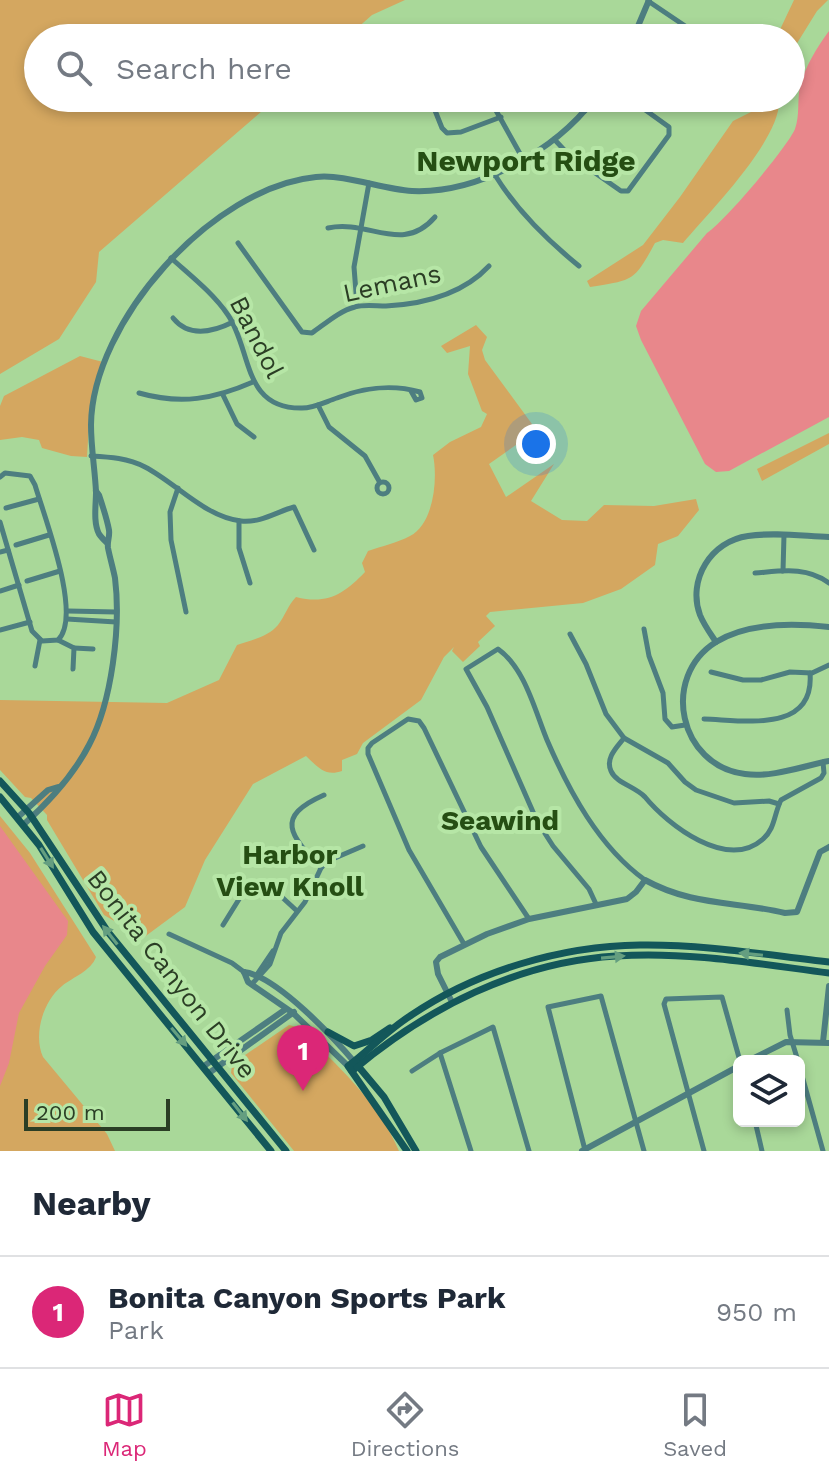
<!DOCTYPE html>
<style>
:root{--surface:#fff;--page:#f6f6f7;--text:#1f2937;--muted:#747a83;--line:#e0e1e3;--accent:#db2777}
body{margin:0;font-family:"Work Sans",sans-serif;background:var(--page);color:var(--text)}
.controls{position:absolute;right:24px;bottom:24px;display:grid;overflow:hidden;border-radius:12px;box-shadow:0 4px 12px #0003}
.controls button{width:72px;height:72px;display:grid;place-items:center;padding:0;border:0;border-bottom:2px solid var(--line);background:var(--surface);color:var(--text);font:40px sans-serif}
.scale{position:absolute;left:24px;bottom:20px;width:146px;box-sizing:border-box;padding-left:8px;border:4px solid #2b3e25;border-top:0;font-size:22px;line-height:28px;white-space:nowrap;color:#2b3e25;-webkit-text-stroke:6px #b6e6a6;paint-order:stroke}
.you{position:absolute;left:536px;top:444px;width:28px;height:28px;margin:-20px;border:6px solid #fff;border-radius:50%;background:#1a73e8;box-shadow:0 0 0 12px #1a73e833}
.badge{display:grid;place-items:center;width:52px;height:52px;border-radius:50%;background:var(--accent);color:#fff;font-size:26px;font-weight:700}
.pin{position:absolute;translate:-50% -66px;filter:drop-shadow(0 2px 4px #0008)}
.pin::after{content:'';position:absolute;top:42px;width:28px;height:24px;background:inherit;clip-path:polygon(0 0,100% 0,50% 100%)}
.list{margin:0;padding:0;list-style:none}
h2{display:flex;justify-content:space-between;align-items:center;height:104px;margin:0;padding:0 32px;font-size:34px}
h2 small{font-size:26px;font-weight:400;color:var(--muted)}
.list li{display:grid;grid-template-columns:52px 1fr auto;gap:24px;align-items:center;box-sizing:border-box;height:112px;padding:0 32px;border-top:2px solid var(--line)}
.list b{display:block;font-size:30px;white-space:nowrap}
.list p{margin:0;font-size:26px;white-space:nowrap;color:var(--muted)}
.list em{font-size:26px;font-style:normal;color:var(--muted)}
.icon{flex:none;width:44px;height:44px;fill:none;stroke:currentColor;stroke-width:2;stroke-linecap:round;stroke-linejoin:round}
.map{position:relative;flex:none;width:829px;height:1151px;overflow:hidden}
.search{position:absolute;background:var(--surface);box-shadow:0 4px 12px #0003;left:24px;right:24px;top:24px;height:88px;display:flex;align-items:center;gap:20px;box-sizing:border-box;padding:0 28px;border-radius:44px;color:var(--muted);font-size:30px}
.sheet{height:216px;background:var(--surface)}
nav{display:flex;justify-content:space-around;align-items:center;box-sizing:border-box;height:112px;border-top:2px solid var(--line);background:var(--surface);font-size:22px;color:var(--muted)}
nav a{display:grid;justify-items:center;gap:4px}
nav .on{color:var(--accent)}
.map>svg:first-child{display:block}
</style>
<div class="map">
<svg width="829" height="1151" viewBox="0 0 829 1151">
<rect width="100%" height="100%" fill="#a9d899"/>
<g fill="#d4a760">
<path d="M 0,0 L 405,0 L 372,15 L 346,38 L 38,38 L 38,98 L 277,98 L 99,252 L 96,282 L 59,339 L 0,374 Z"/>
<path d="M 794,0 L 828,0 L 817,11 L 791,53 L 791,38 L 776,38 Z"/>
<path d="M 775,98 L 779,98 C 783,138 709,212 683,243 L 663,240 L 655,243 C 634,282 633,280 590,287 L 587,281 L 643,245 L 680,197 L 733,121 L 775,100 Z"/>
<path d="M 476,325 L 487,337 L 482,350 L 485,360 L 532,424 L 533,433 L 489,464 L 506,497 L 554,464 L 531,501 L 562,520 L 587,521 L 604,505 L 654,506 L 696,499 L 699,510 L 678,536 L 658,544 L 655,565 L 621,589 L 583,603 L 490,612 L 486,616 L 495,626 L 478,642 L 480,646 L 463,662 L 452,651 L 454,647 L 444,657 L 421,700 L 363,743 L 357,754 L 342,760 L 342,771 C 325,777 318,767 306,756 L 253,784 L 205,860 L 185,907 L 143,938 L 104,915 L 47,820 L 47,815 L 31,798 L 25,797 L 0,770 L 0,700 L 167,703 L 219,680 L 237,645 C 251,640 268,637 278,625 C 285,616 288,605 296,597 C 327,605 344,594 365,572 L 362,563 L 368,551 C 382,546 397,543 410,536 C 434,524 438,478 433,455 L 450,442 L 481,427 L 487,414 L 482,411 L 468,374 L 470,346 L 447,353 L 441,346 Z"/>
<path d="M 80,356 L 103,362 L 90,407 L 87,457 L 71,456 L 42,448 L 39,440 L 22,437 L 0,440 L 0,406 L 4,396 Z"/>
<path d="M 829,433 L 829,444 L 762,481 L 757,469 Z"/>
<path d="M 0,816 L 30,853 L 96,957 C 91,971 73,977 62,986 C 43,1001 33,1035 43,1057 L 107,1134 L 115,1151 L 0,1151 Z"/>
<path d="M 289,1025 L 297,1027 C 336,1063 378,1102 399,1151 L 294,1151 L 231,1073 L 232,1064 Z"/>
</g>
<g fill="#e8878b">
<path d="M 829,31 L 829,417 L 729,471 L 716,472 L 705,464 L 641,340 L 636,326 L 641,311 L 707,233 C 725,221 786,149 795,129 C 800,115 797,101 800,86 C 805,67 817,47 829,31 Z"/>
<path d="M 0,826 L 68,921 L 67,935 L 45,966 L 19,1013 L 9,1063 L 0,1086 Z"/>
</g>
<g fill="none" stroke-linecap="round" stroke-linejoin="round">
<g stroke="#4d7e80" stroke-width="5">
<path d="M 648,1 L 697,34"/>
<path d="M 424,98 L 430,103 L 435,98"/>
<path d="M 489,98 L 523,159"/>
<path d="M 576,98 L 585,111"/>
<path d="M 432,103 L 442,128 L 447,133 L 461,132 L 501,117"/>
<path d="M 554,139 L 568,154 L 621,191 L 628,191 L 669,135 L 669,127 L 630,99"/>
<path d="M 495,175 C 517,211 547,240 579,266"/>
<path d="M 328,228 C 369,219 402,255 435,217"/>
<path d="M 238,243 L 302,332 L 312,333 C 325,324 339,311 355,307 C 364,304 376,306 386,306 C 424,304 463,294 489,266"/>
<path d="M 171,258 C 191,276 213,293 228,315 C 252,350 242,409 302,408 C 314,408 325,402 337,398 C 366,387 392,384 420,392 L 422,398 L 416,400 L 411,391"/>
<path d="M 357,305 L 354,267 L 369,183"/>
<path d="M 173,318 C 189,338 213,332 233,322"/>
<path d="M 139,393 C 181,405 214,399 253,382"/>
<path d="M 223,395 L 237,424 L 254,437"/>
<path d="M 318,405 L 329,427 L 365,456 L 379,481"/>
<path d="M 91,456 C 110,457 128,458 145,467 C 176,483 205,517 241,521 C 261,523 276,512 294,507 L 314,550"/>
<path d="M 0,477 L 5,473 L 30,476 L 35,485 C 44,516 83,616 58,640 L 42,641 L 32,631 L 0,522"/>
<circle cx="383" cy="488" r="6"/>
<path d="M 178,488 L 170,512 L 171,540 L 186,612"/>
<path d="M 6,508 L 39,499"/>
<path d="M 239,521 L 239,548 L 250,583"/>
<path d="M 16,545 L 49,535"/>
<path d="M 0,552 L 8,550"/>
<path d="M 783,571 L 784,535"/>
<path d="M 755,573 C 781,571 806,566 829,583"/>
<path d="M 27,581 L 60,571"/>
<path d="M 0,591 L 19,585"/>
<path d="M 68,611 L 116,612"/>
<path d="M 67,619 L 116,622"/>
<path d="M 644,629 L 649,656 L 663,693 L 665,719 L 672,727 L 685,725"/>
<path d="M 0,630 L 30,622"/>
<path d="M 570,634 L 586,664 L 606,714 L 624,738 L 668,763 L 685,782 L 696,790 L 734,803 L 769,801 L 779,804"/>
<path d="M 58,640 L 74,648 L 73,669"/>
<path d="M 74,648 L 93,649"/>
<path d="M 35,666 L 40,640"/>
<path d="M 711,672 L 743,680 L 761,680 L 790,672 L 812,673 L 829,665"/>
<path d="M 704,719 C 743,720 815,734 810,673"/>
<path d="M 624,738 C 617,747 605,758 611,771 C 616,783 636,787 645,797 C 668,825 727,871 763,839 C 775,829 774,814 781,800 L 821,778 L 824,773 L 823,762"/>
<path d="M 321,868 C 290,835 274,817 324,795"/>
<path d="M 596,904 L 589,889 L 553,846 L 537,821 L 487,707 L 466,669 L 498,649 C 525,668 535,711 547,740 C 569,791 599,847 645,880"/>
<path d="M 223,925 L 241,896 L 260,884 L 271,887 L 297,911"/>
<path d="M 169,934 L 232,963 L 244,972"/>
<path d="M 464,944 L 409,850 L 368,754 L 368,748 L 372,743 L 408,719 L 419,721 L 424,728 L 481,847 L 529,919"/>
<path d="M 256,976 L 273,951"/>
<path d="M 252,984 L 270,964 L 281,933 L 305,902 L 321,868 L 328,861 L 363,846"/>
<path d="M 787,1010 L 790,1035 L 798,1061"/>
<path d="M 440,1053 L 471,1151"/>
<path d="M 799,1065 L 823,1151"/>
<path d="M 412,1071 L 440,1053 L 493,1027 L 529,1151"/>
<path d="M 755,1121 L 762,1151"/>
<path d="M 585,1150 L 548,1007 L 601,996 L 644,1151"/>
<path d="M 704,1151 L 664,1004 L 666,999 L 722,997 L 740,1061"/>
</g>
<g stroke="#4d7e80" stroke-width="6">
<path d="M 633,38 L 649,0"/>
<path d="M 107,543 C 104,540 101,537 99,534 C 93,522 96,505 96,492 C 95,470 91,448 91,425 C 92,322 212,187 316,177 C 346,174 381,189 412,191 C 478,194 555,151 595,98"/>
<path d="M 829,627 C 793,623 748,622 716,642 C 660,677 679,766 745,774 C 772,778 803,766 829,761"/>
<path d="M 716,642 C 710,633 704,625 700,615 C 687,580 711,541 748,536 C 774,532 803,536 829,537"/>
<path d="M 18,817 L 48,790 L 58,787"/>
<path d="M 23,825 C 49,802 73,776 89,745 C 112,702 121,626 115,578 C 113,568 110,558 108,548 C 107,541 110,537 109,530 C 107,519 103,507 99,495 L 96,491"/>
<path d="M 244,972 C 277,976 335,1039 357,1065"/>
<path d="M 244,972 L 248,982 L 293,1013 L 348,1066"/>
<path d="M 452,1002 L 438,974 L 436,962 L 440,957 L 487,934 L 529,919 L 627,899 L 636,892 L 645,880 C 692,906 735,901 785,913 L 797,912 L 820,852 L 829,847"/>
<path d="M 823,1042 L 829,986"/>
<path d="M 748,1061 L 786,1042 L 829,1043"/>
<path d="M 204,1066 L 286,1009"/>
<path d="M 209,1073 L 294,1012"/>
<path d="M 582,1151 L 739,1066"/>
</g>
<g stroke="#13575a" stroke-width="7">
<path d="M 0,781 L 29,813 L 108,932 L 286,1151"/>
<path d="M 0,797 L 39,845 L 93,932 L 271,1151"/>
<path d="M 328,1032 L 354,1046 L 372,1040 L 390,1028"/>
<path d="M 358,1066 L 384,1097 L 416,1151"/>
<path d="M 352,1071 C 427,1008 517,962 616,956 C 687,951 759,964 829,973"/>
<path d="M 407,1151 L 348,1066 C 369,1050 388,1030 410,1016 C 476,971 561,946 640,945 C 703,944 767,955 829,962"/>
</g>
</g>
<defs><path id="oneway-solid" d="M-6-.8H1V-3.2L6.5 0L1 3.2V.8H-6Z" transform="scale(2)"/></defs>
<g fill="#649e80">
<use href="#oneway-solid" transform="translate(47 858) rotate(58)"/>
<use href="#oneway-solid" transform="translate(110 935) rotate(-128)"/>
<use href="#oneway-solid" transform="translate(751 954) rotate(-174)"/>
<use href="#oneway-solid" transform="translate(613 957) rotate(-5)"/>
<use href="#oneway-solid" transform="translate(179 1037) rotate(50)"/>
<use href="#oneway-solid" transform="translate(240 1112) rotate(52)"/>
</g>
<g text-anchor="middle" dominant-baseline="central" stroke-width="8" stroke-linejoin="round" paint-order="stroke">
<g font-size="26" fill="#2b3e25" stroke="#b6e6a6">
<text transform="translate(392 283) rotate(-12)">Lemans</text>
<text transform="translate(257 337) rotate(63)">Bandol</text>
<text transform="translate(172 974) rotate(52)">Bonita Canyon Drive</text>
</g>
<g font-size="28" font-weight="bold" fill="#254e13" stroke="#b6e6a6">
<text x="500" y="820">Seawind</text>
<text x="290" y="854">Harbor<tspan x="290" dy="32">View Knoll</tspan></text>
</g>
<g font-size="30" font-weight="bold" fill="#254e13" stroke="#b6e6a6">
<text x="526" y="160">Newport Ridge</text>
</g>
</g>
</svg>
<div class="controls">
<button><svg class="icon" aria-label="layers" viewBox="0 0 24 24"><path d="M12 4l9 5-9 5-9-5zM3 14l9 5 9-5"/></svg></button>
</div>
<div class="scale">200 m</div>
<div class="you"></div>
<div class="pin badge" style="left:303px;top:1091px">1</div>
<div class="search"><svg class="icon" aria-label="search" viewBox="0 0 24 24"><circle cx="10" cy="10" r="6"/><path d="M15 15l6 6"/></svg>Search here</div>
</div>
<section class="sheet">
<h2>Nearby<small></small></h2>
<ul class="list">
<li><span class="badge">1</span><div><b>Bonita Canyon Sports Park</b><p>Park</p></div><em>950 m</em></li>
</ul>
</section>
<nav>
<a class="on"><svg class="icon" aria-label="map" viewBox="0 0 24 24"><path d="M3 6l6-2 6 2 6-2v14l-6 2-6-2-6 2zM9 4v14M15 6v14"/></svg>Map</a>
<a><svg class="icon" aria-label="directions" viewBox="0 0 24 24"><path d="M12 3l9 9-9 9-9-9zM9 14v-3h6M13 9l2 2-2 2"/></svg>Directions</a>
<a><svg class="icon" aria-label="saved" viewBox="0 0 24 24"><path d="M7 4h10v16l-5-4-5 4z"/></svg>Saved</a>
</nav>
